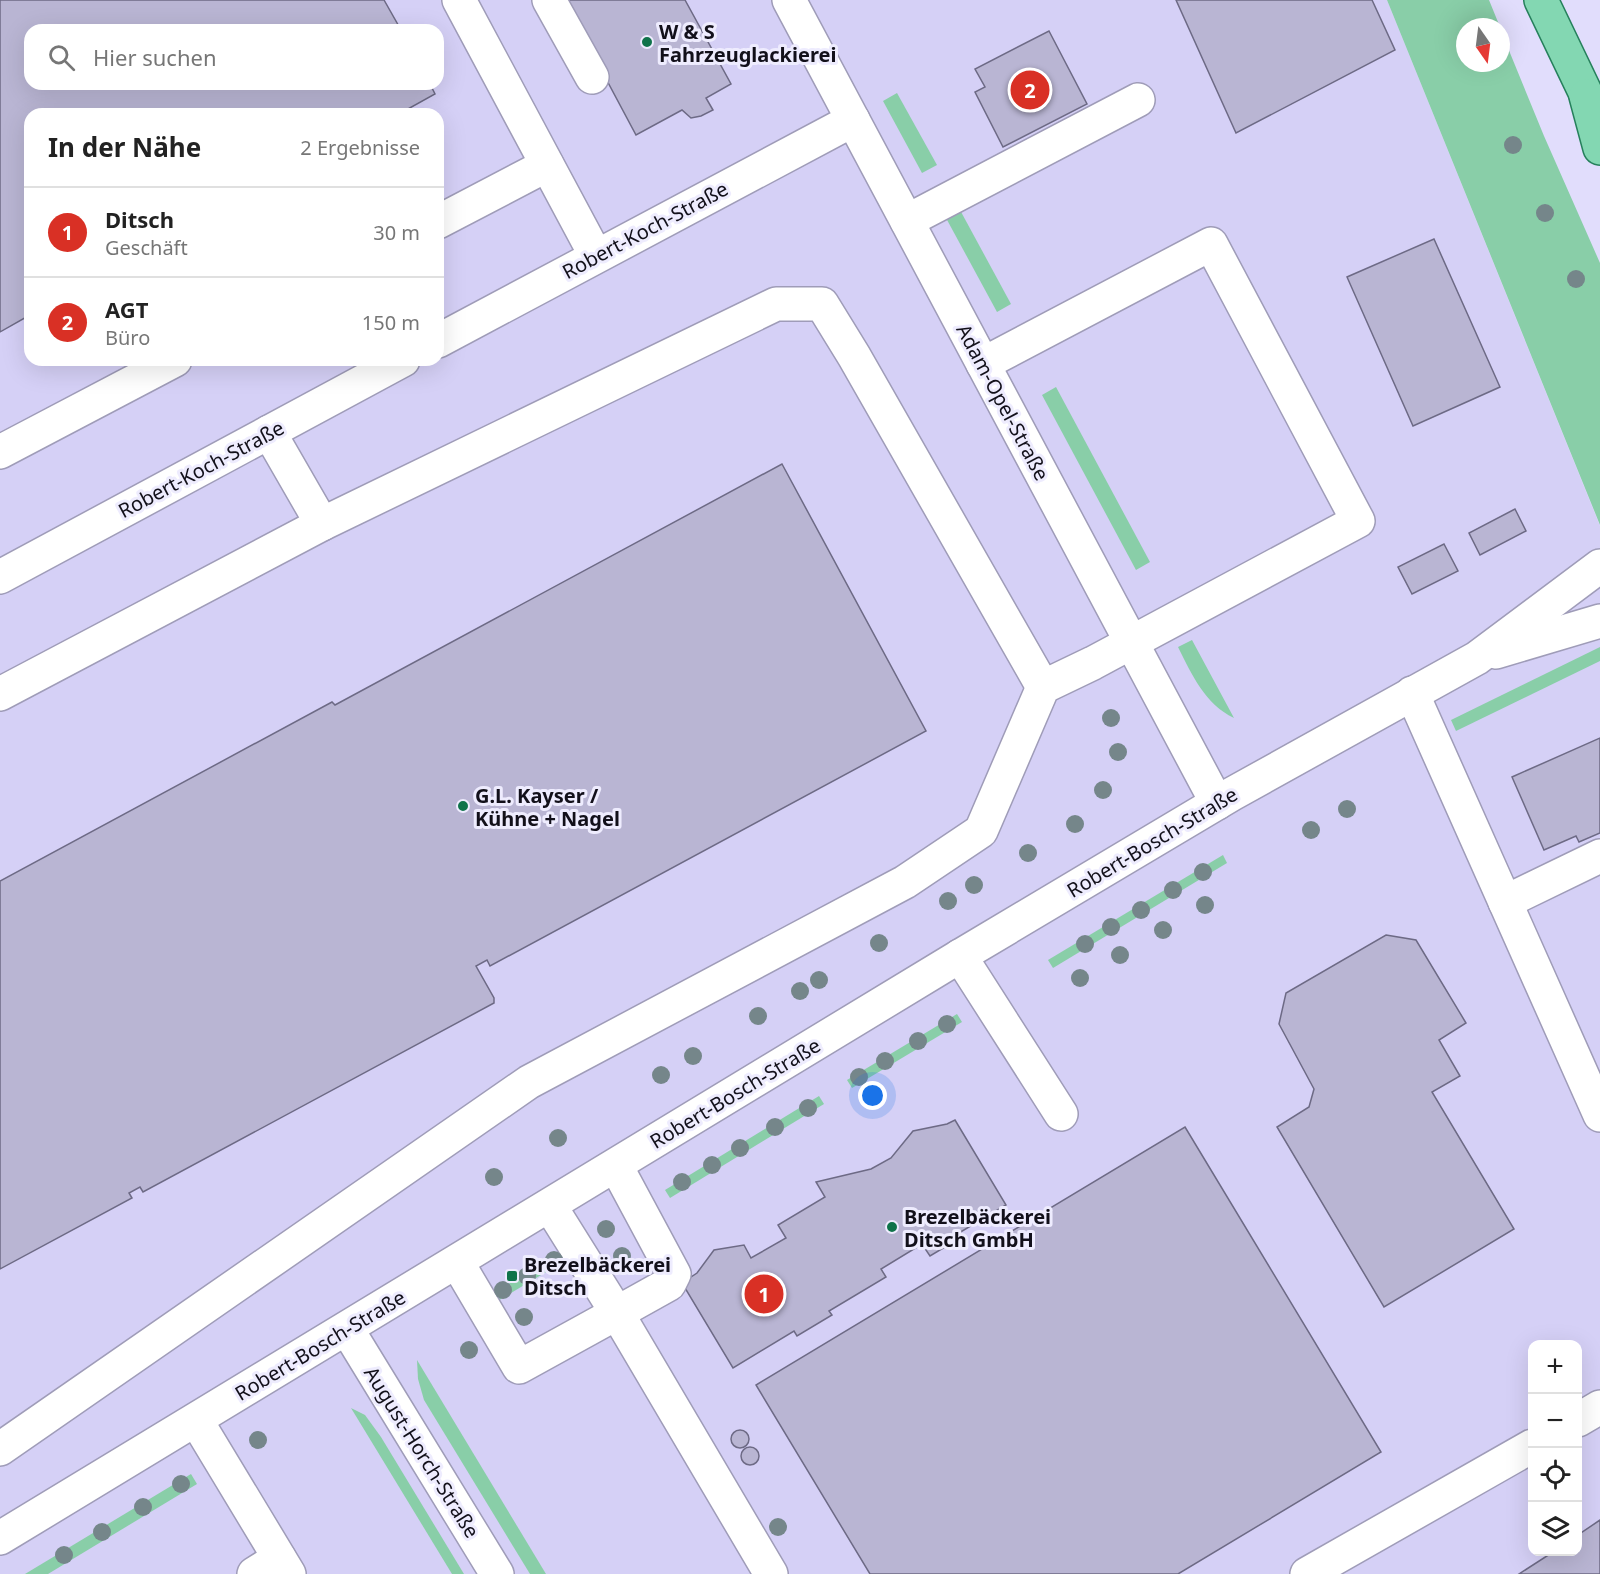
<!DOCTYPE html>
<html lang="de">
<meta charset="utf-8">
<style>
:root{--surface:#fff;--page:#f2f2f2;--text:#222;--muted:#767676;--line:#e0e0e0;--accent:#d93025}
body{margin:0;font-family:"Noto Sans",sans-serif;background:var(--page);color:var(--text)}
.controls{position:absolute;right:18px;bottom:18px;display:grid;overflow:hidden;border-radius:12px;box-shadow:0 6px 24px #0002}
.controls button{width:54px;height:54px;display:grid;place-items:center;padding:0;border:0;border-bottom:2px solid var(--line);background:var(--surface);color:var(--text);font:30px sans-serif}
.compass{position:absolute;left:1456px;top:18px;width:54px;height:54px;border-radius:50%;background:var(--surface);box-shadow:0 6px 24px #0002;rotate:166deg}
.you{position:absolute;left:873px;top:1096px;width:21px;height:21px;margin:-15px;border:4px solid #fff;border-radius:50%;background:#1a73e8;box-shadow:0 0 0 9px #1a73e833}
.badge{display:grid;place-items:center;width:39px;height:39px;border-radius:50%;background:var(--accent);color:#fff;font-size:20px;font-weight:700}
.pin{position:absolute;translate:-50% -50%;border:3px solid #fff;box-shadow:0 2px 6px #0006}
.list{margin:0;padding:0;list-style:none}
h2{display:flex;justify-content:space-between;align-items:center;height:78px;margin:0;padding:0 24px;font-size:26px}
h2 small{font-size:20px;font-weight:400;color:var(--muted)}
.list li{display:grid;grid-template-columns:39px 1fr auto;gap:18px;align-items:center;box-sizing:border-box;height:90px;padding:0 24px;border-top:2px solid var(--line)}
.list b{display:block;font-size:22px;white-space:nowrap}
.list p{margin:0;font-size:20px;white-space:nowrap;color:var(--muted)}
.list em{font-size:20px;font-style:normal;color:var(--muted)}
.icon{flex:none;width:33px;height:33px;fill:none;stroke:currentColor;stroke-width:2;stroke-linecap:round;stroke-linejoin:round}
.map{position:relative;flex:none;width:1600px;height:1574px;overflow:hidden}
.search{position:absolute;background:var(--surface);box-shadow:0 6px 24px #0002;left:24px;top:24px;width:420px;height:66px;display:flex;align-items:center;gap:15px;box-sizing:border-box;padding:0 21px;border-radius:18px;color:var(--muted);font-size:22px}
.panel{position:absolute;background:var(--surface);box-shadow:0 6px 24px #0002;left:24px;top:108px;width:420px;height:258px;border-radius:18px}
.map>svg:first-child{display:block}
</style>
<div class="map">
<svg width="1600" height="1574" viewBox="0 0 1600 1574">
<rect width="100%" height="100%" fill="#e1ddfc"/>
<path fill="#d5d0f6" fill-rule="evenodd" d="M 0,0 L 1387,0 L 1600,526 L 1600,1574 L 0,1574 ZM 30,30 L 438,30 L 438,84 L 30,84 ZM 30,114 L 438,114 L 438,360 L 30,360 ZM 1532,1344 L 1578,1344 L 1578,1552 L 1532,1552 Z"/>
<g fill="#89cea8">
<path d="M 1387,0 L 1489,0 L 1500,27 L 1465,27 L 1465,63 L 1501,63 L 1501,31 L 1544,136 L 1600,263 L 1600,525 Z"/>
<path d="M 897,93 L 937,165 L 922,173 L 883,101 Z"/>
<path d="M 960,210 L 1011,304 L 997,312 L 946,218 Z"/>
<path d="M 1056,387 L 1150,562 L 1136,570 L 1042,395 Z"/>
<path d="M 1192,640 L 1234,718 C 1205,704 1192,675 1178,647 Z"/>
<path d="M 1600,647 L 1600,661 L 1456,731 L 1451,720 Z"/>
<path d="M 1223,855 L 1227,863 L 1053,968 L 1048,960 Z"/>
<path d="M 957,1014 L 962,1022 L 852,1088 L 847,1080 Z"/>
<path d="M 819,1096 L 824,1104 L 670,1198 L 665,1190 Z"/>
<path d="M 563,1251 L 568,1259 L 496,1302 L 492,1294 Z"/>
<path d="M 417,1360 L 546,1574 L 530,1574 L 424,1400 L 418,1379 Z"/>
<path d="M 351,1408 L 365,1415 L 381,1437 L 464,1574 L 452,1574 Z"/>
<path d="M 191,1474 L 197,1484 L 48,1574 L 25,1574 Z"/>
</g>
<g fill="#b9b5d3" stroke="#6d6a85" stroke-width="1.5">
<path d="M 0,0 L 384,0 L 401,30 L 30,30 L 30,84 L 430,84 L 435,94 L 399,114 L 30,114 L 30,315 L 0,332 Z"/>
<path d="M 564,0 L 685,0 L 731,84 L 706,98 L 713,110 L 701,116 L 691,118 L 682,110 L 636,135 Z"/>
<path d="M 1176,0 L 1372,0 L 1395,50 L 1236,133 Z"/>
<path d="M 1049,31 L 1087,104 L 1003,147 L 975,92 L 985,87 L 975,69 Z"/>
<path d="M 1434,239 L 1500,387 L 1413,426 L 1347,277 Z"/>
<path d="M 782,464 L 926,731 L 490,966 L 487,960 L 476,966 L 494,998 L 494,1003 L 143,1192 L 140,1187 L 129,1193 L 132,1198 L 0,1269 L 0,881 L 332,702 L 335,705 Z"/>
<path d="M 1515,509 L 1526,531 L 1480,555 L 1469,533 Z"/>
<path d="M 1444,544 L 1458,571 L 1412,594 L 1398,567 Z"/>
<path d="M 1600,738 L 1600,833 L 1579,842 L 1576,836 L 1544,850 L 1512,777 Z"/>
<path d="M 1386,935 L 1416,940 L 1466,1023 L 1439,1040 L 1460,1076 L 1432,1092 L 1514,1229 L 1384,1307 L 1277,1127 L 1309,1107 L 1314,1089 L 1279,1024 L 1286,993 Z"/>
<path d="M 955,1120 L 1006,1205 L 942,1243 L 945,1247 L 930,1256 L 922,1244 L 881,1269 L 886,1277 L 829,1311 L 832,1315 L 797,1336 L 794,1331 L 733,1368 L 682,1283 L 697,1273 L 714,1250 L 744,1245 L 751,1258 L 786,1238 L 778,1225 L 825,1197 L 816,1182 L 871,1169 L 891,1158 L 913,1131 L 947,1124 Z"/>
<path d="M 1185,1127 L 1381,1452 L 1178,1574 L 870,1574 L 756,1385 Z"/>
<circle cx="740" cy="1439" r="9"/>
<circle cx="750" cy="1456" r="9"/>
<path d="M 1600,1520 L 1600,1574 L 1519,1574 L 1553,1552 L 1578,1552 L 1578,1535 Z"/>
</g>
<g fill="none" stroke-linecap="round" stroke-linejoin="round">
<g stroke="#9f9cb8" stroke-width="36">
<g id="minor">
<path d="M 459,0 L 596,256"/>
<path d="M 549,0 L 592,77"/>
<path d="M 789,0 L 1217,803"/>
<path d="M 907,221 L 1138,100"/>
<path d="M 438,222 L 547,165"/>
<path d="M 438,341 L 853,120"/>
<path d="M 0,452 L 175,360"/>
<path d="M 322,524 L 776,304 L 822,304 L 854,356 L 1043,687"/>
<path d="M 0,577 L 403,360"/>
<path d="M 1496,652 L 1600,621"/>
<path d="M 1412,693 L 1600,1115"/>
<path d="M 0,694 L 322,524 L 269,432"/>
<path d="M 1505,902 L 1600,856"/>
<path d="M 960,956 L 1061,1114"/>
<path d="M 616,1166 L 674,1274 L 669,1284 L 617,1313 L 771,1574"/>
<path d="M 457,1262 L 519,1367 L 617,1313 L 550,1206"/>
<path d="M 347,1329 L 497,1574"/>
<path d="M 196,1420 L 289,1574"/>
<path d="M 1578,1420 L 1600,1407"/>
<path d="M 0,1449 L 529,1082 L 905,882 L 981,831 L 1043,687 L 1093,663 L 1358,521 L 1211,244 L 983,364"/>
<path d="M 0,1538 L 960,956 L 1232,794 L 1477,658 L 1600,566"/>
<path d="M 254,1574 L 279,1558"/>
<path d="M 1307,1574 L 1532,1446"/>
</g>
</g>
<g stroke="#26805c" stroke-width="36">
<g id="major">
<path d="M 1541,0 L 1586,94 L 1600,115"/>
<path d="M 1586,96 L 1600,148"/>
</g>
</g>
<use href="#minor" stroke="#fff" stroke-width="33"/>
<use href="#major" stroke="#83d7b2" stroke-width="33"/>
</g>
<g fill="#75868a">
<circle cx="1513" cy="145" r="9"/>
<circle cx="1545" cy="213" r="9"/>
<circle cx="1576" cy="279" r="9"/>
<circle cx="1111" cy="718" r="9"/>
<circle cx="1118" cy="752" r="9"/>
<circle cx="1103" cy="790" r="9"/>
<circle cx="1347" cy="809" r="9"/>
<circle cx="1075" cy="824" r="9"/>
<circle cx="1311" cy="830" r="9"/>
<circle cx="1028" cy="853" r="9"/>
<circle cx="1203" cy="872" r="9"/>
<circle cx="974" cy="885" r="9"/>
<circle cx="1173" cy="890" r="9"/>
<circle cx="948" cy="901" r="9"/>
<circle cx="1205" cy="905" r="9"/>
<circle cx="1141" cy="910" r="9"/>
<circle cx="1111" cy="927" r="9"/>
<circle cx="1163" cy="930" r="9"/>
<circle cx="879" cy="943" r="9"/>
<circle cx="1085" cy="944" r="9"/>
<circle cx="1120" cy="955" r="9"/>
<circle cx="1080" cy="978" r="9"/>
<circle cx="819" cy="980" r="9"/>
<circle cx="800" cy="991" r="9"/>
<circle cx="758" cy="1016" r="9"/>
<circle cx="947" cy="1024" r="9"/>
<circle cx="918" cy="1041" r="9"/>
<circle cx="693" cy="1056" r="9"/>
<circle cx="885" cy="1061" r="9"/>
<circle cx="661" cy="1075" r="9"/>
<circle cx="859" cy="1077" r="9"/>
<circle cx="808" cy="1108" r="9"/>
<circle cx="775" cy="1127" r="9"/>
<circle cx="558" cy="1138" r="9"/>
<circle cx="740" cy="1148" r="9"/>
<circle cx="712" cy="1165" r="9"/>
<circle cx="494" cy="1177" r="9"/>
<circle cx="682" cy="1182" r="9"/>
<circle cx="606" cy="1229" r="9"/>
<circle cx="622" cy="1256" r="9"/>
<circle cx="554" cy="1260" r="9"/>
<circle cx="527" cy="1276" r="9"/>
<circle cx="503" cy="1290" r="9"/>
<circle cx="524" cy="1317" r="9"/>
<circle cx="469" cy="1350" r="9"/>
<circle cx="258" cy="1440" r="9"/>
<circle cx="181" cy="1484" r="9"/>
<circle cx="143" cy="1507" r="9"/>
<circle cx="778" cy="1527" r="9"/>
<circle cx="102" cy="1532" r="9"/>
<circle cx="64" cy="1555" r="9"/>
</g>
<g fill="#0f734a" stroke="#eeecfe" stroke-width="2">
<circle cx="647" cy="42" r="6"/>
<circle cx="463" cy="806" r="6"/>
<circle cx="892" cy="1227" r="6"/>
<rect x="506" y="1270" width="12" height="12" rx="3"/>
</g>
<g text-anchor="middle" dominant-baseline="central" stroke-width="6" stroke-linejoin="round" paint-order="stroke">
<g font-size="20" font-weight="bold" fill="#12101a" stroke="#eeecfe" text-anchor="start">
<text x="659" y="31">W &amp; S<tspan x="659" dy="23">Fahrzeuglackierei</tspan></text>
<text x="475" y="795">G.L. Kayser /<tspan x="475" dy="23">Kühne + Nagel</tspan></text>
<text x="904" y="1216">Brezelbäckerei<tspan x="904" dy="23">Ditsch GmbH</tspan></text>
<text x="524" y="1264">Brezelbäckerei<tspan x="524" dy="23">Ditsch</tspan></text>
</g>
<g font-size="20" fill="#12101a" stroke="#eeecfe">
<text transform="translate(645 230) rotate(-28)">Robert-Koch-Straße</text>
<text transform="translate(1003 402) rotate(62)">Adam-Opel-Straße</text>
<text transform="translate(201 469) rotate(-28)">Robert-Koch-Straße</text>
<text transform="translate(1152 842) rotate(-31)">Robert-Bosch-Straße</text>
<text transform="translate(735 1093) rotate(-31)">Robert-Bosch-Straße</text>
<text transform="translate(320 1345) rotate(-31)">Robert-Bosch-Straße</text>
<text transform="translate(422 1452) rotate(58)">August-Horch-Straße</text>
</g>
</g>
</svg>
<div class="controls">
<button>+</button>
<button>−</button>
<button><svg class="icon" aria-label="locate" viewBox="0 0 24 24"><circle cx="12" cy="12" r="6"/><path d="M12 2v4M12 18v4M2 12h4M18 12h4"/></svg></button>
<button><svg class="icon" aria-label="layers" viewBox="0 0 24 24"><path d="M12 4l9 5-9 5-9-5zM3 14l9 5 9-5"/></svg></button>
</div>
<svg class="compass" viewBox="-18 -18 36 36"><path d="M0-13l5 13h-10z" fill="#e53935"/><path d="M0 13l5-13h-10z" fill="#767676"/></svg>
<div class="you"></div>
<div class="pin badge" style="left:764px;top:1294px">1</div>
<div class="pin badge" style="left:1030px;top:90px">2</div>
<div class="search"><svg class="icon" aria-label="search" viewBox="0 0 24 24"><circle cx="10" cy="10" r="6"/><path d="M15 15l6 6"/></svg>Hier suchen</div>
<section class="panel">
<h2>In der Nähe<small>2 Ergebnisse</small></h2>
<ul class="list">
<li><span class="badge">1</span><div><b>Ditsch</b><p>Geschäft</p></div><em>30 m</em></li>
<li><span class="badge">2</span><div><b>AGT</b><p>Büro</p></div><em>150 m</em></li>
</ul>
</section>
</div>
